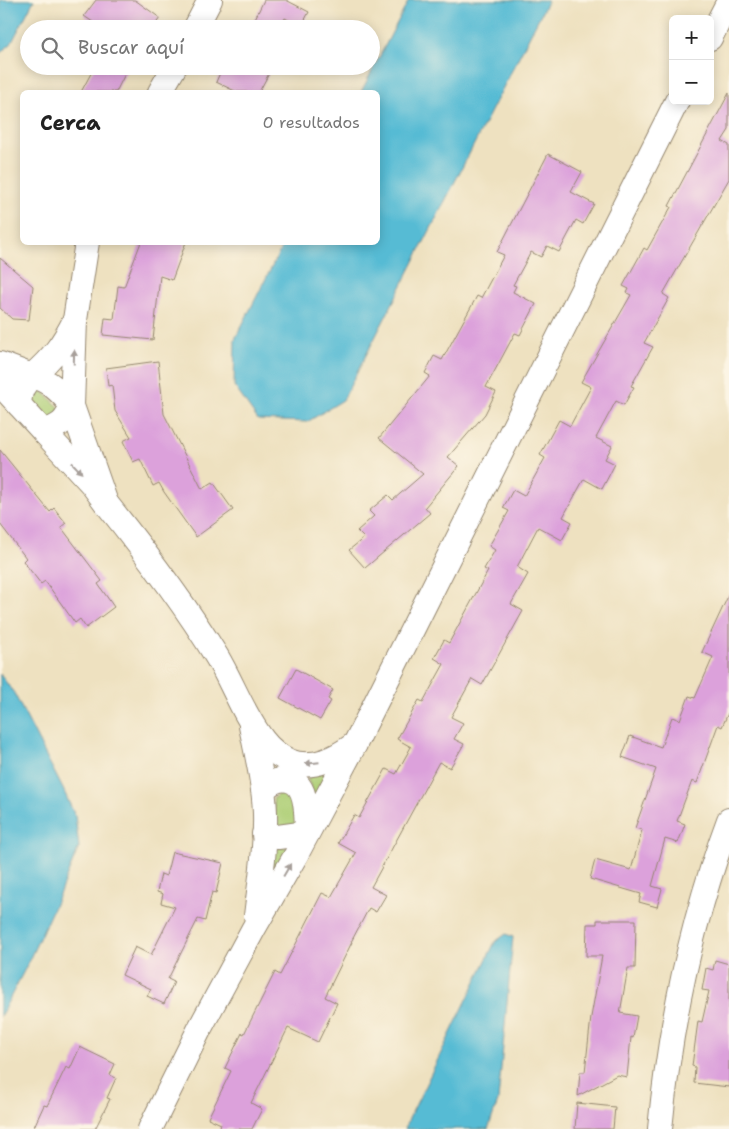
<!DOCTYPE html>
<html lang="es">
<meta charset="utf-8">
<style>
:root{--surface:#fff;--page:#f6f6f6;--text:#222;--muted:#767676;--line:#e0e0e0}
body{margin:0;font-family:"Shantell Sans",sans-serif;background:var(--page);color:var(--text)}
.controls{position:absolute;right:15px;top:15px;display:grid;overflow:hidden;border-radius:8px;box-shadow:0 2px 12px #0003}
.controls button{width:45px;height:45px;display:grid;place-items:center;padding:0;border:0;border-bottom:1px solid var(--line);background:var(--surface);color:var(--text);font:25px sans-serif}
.list{margin:0;padding:0;list-style:none}
h2{display:flex;justify-content:space-between;align-items:center;height:65px;margin:0;padding:0 20px;font-size:21px}
h2 small{font-size:16px;font-weight:400;color:var(--muted)}
.icon{flex:none;width:28px;height:28px;fill:none;stroke:currentColor;stroke-width:2;stroke-linecap:round;stroke-linejoin:round}
.map{position:relative;flex:none;width:729px;height:1129px;overflow:hidden}
.search{position:absolute;background:var(--surface);box-shadow:0 2px 12px #0003;left:20px;top:20px;width:360px;height:55px;display:flex;align-items:center;gap:12px;box-sizing:border-box;padding:0 18px;border-radius:28px;color:var(--muted);font-size:19px}
.panel{position:absolute;background:var(--surface);box-shadow:0 2px 12px #0003;left:20px;top:90px;width:360px;height:155px;border-radius:8px}
.map>svg:first-child{display:block}
</style>
<div class="map">
<svg width="729" height="1129" viewBox="0 0 729 1129">
<rect width="100%" height="100%" fill="#fcf5e5"/>
<filter id="ink" filterUnits="userSpaceOnUse"><feTurbulence type="fractalNoise" baseFrequency=".02" numOctaves="2"/><feDisplacementMap in="SourceGraphic" scale="10" xChannelSelector="R" yChannelSelector="G"/><feConvolveMatrix kernelMatrix="1 2 1 2 8 2 1 2 1" color-interpolation-filters="sRGB"/></filter>
<filter id="wash" filterUnits="userSpaceOnUse"><feTurbulence type="fractalNoise" baseFrequency=".0096" numOctaves="4" result="noise"/><feDisplacementMap in="SourceGraphic" scale="20" xChannelSelector="R" yChannelSelector="G"/><feGaussianBlur stdDeviation="1.12" result="paint"/><feColorMatrix in="noise" values="0 0 0 0 0 0 0 0 0 0 0 0 0 0 0 0 0 1.4 0 .05"/><feComposite in="paint" operator="in"/></filter>
<g filter="url(#wash)">
<rect width="100%" height="100%" fill="#eee1c0"/>
<g fill="#afcf77" stroke="#757c4a">
<path d="M 41,390 L 62,410 L 47,423 L 29,405 C 31,397 33,392 41,390 Z"/>
<path d="M 337,766 L 318,804 L 307,778 Z"/>
<path d="M 288,791 L 295,796 L 299,820 L 295,827 L 281,828 L 276,823 L 273,799 L 279,793 Z"/>
<path d="M 272,847 L 291,848 L 269,888 Z"/>
</g>
<g fill="#56bbd4" stroke="#487279">
<path d="M 0,0 L 34,0 L 11,44 L 0,53 Z"/>
<path d="M 409,0 L 548,0 L 343,400 L 307,422 L 258,420 L 234,386 L 235,339 L 284,243 L 378,242 L 378,92 L 361,92 Z"/>
<path d="M 0,674 L 14,693 L 63,789 L 75,816 L 79,847 L 55,904 L 25,969 L 0,1017 Z"/>
<path d="M 506,934 L 513,937 L 498,1101 L 488,1129 L 404,1129 L 495,942 Z"/>
</g>
<g id="blocks">
<g fill="#dca1db">
<path d="M 96,0 L 135,0 L 160,18 L 152,29 L 103,29 L 84,16 Z"/>
<path d="M 264,0 L 286,0 L 309,12 L 301,27 L 285,18 L 280,29 L 250,29 Z"/>
<path d="M 95,66 L 129,66 L 116,92 L 81,92 Z"/>
<path d="M 223,66 L 273,66 L 259,92 L 237,92 L 216,82 Z"/>
<path d="M 729,93 L 729,130 L 722,141 L 729,145 L 729,179 L 663,294 L 669,298 L 644,343 L 653,347 L 631,386 L 634,387 L 624,405 L 616,401 L 596,438 L 612,446 L 605,459 L 615,464 L 602,489 L 584,479 L 563,517 L 572,522 L 562,540 L 538,527 L 517,567 L 528,574 L 511,604 L 523,611 L 482,685 L 472,679 L 451,717 L 463,723 L 454,739 L 464,744 L 450,768 L 439,762 L 371,887 L 386,895 L 376,912 L 369,908 L 351,942 L 352,942 L 325,997 L 337,1003 L 318,1042 L 288,1028 L 251,1103 L 262,1109 L 252,1129 L 219,1129 L 221,1124 L 208,1118 L 231,1071 L 225,1068 L 242,1033 L 244,1034 L 275,972 L 280,975 L 322,893 L 331,897 L 356,853 L 338,843 L 354,815 L 359,818 L 386,769 L 396,774 L 411,747 L 397,739 L 419,700 L 423,702 L 444,664 L 434,658 L 444,640 L 449,643 L 488,571 L 484,569 L 495,550 L 489,546 L 509,511 L 503,508 L 513,490 L 524,496 L 545,458 L 540,455 L 559,420 L 570,426 L 591,387 L 581,382 L 631,295 L 627,293 L 629,289 L 623,286 L 644,248 L 647,250 L 671,207 L 669,206 Z"/>
<path d="M 548,154 L 582,172 L 571,192 L 594,204 L 583,224 L 576,220 L 559,252 L 547,246 L 541,257 L 531,252 L 513,285 L 516,286 L 513,292 L 536,304 L 520,335 L 515,333 L 486,387 L 496,392 L 485,414 L 448,457 L 459,466 L 425,507 L 430,513 L 365,568 L 349,550 L 364,538 L 357,531 L 374,516 L 369,511 L 388,495 L 393,500 L 423,474 L 379,438 L 430,376 L 425,373 L 434,356 L 442,360 L 477,296 L 481,298 L 504,255 L 497,252 Z"/>
<path d="M 141,242 L 186,242 L 172,280 L 160,276 L 153,340 L 103,335 L 105,318 L 114,319 L 118,286 L 124,287 Z"/>
<path d="M 0,258 L 33,286 L 29,320 L 12,319 L 0,308 Z"/>
<path d="M 158,361 L 164,414 L 202,489 L 213,482 L 233,510 L 196,537 L 164,492 L 159,483 L 153,486 L 140,459 L 133,462 L 123,441 L 131,437 L 115,411 L 112,385 L 108,386 L 106,368 Z"/>
<path d="M 0,450 L 50,512 L 54,508 L 66,523 L 61,527 L 102,581 L 98,584 L 114,607 L 86,628 L 80,619 L 75,623 L 45,581 L 41,584 L 23,561 L 26,558 L 0,524 Z"/>
<path d="M 729,594 L 729,711 L 722,727 L 718,725 L 697,783 L 692,781 L 677,821 L 685,824 L 678,843 L 665,839 L 652,886 L 662,889 L 657,907 L 639,902 L 641,894 L 590,879 L 595,860 L 631,870 L 642,830 L 635,828 L 656,769 L 622,757 L 630,736 L 661,747 L 672,717 L 680,720 L 689,696 L 695,698 L 713,657 L 702,652 Z"/>
<path d="M 296,669 L 333,690 L 328,699 L 331,701 L 320,720 L 280,698 Z"/>
<path d="M 172,852 L 223,863 L 216,893 L 212,892 L 205,921 L 198,919 L 168,979 L 174,982 L 164,1004 L 147,996 L 151,989 L 122,975 L 135,947 L 151,955 L 175,907 L 161,903 L 163,894 L 157,892 L 161,874 L 166,876 Z"/>
<path d="M 597,920 L 636,920 L 635,968 L 628,968 L 620,1013 L 637,1016 L 633,1038 L 631,1037 L 627,1077 L 617,1075 L 578,1096 L 580,1072 L 585,1072 L 591,1017 L 602,956 L 586,956 L 587,924 L 597,924 Z"/>
<path d="M 715,960 L 729,964 L 729,1087 L 694,1083 L 695,1067 L 692,1066 L 698,1021 L 702,1022 L 709,991 L 702,990 L 706,968 L 713,970 Z"/>
<path d="M 80,1047 L 115,1064 L 110,1075 L 116,1078 L 107,1098 L 110,1099 L 95,1129 L 33,1129 L 44,1105 L 47,1106 L 66,1067 L 70,1069 Z"/>
<path d="M 577,1103 L 615,1107 L 613,1129 L 575,1129 Z"/>
</g>
</g>
</g>
<g filter="url(#ink)">
<use href="#blocks" fill-opacity="0" stroke="#94866f" stroke-width="1"/>
<g fill="none" stroke-linecap="round" stroke-linejoin="round">
<g stroke="#94866f" stroke-width="26">
<g id="minor">
<path d="M 195,29 L 210,0"/>
<path d="M 710,38 L 729,1"/>
<path d="M 160,92 L 175,66"/>
<path d="M 75,320 L 87,242"/>
<path d="M 0,364 L 32,376 C 53,357 62,346 75,320 L 72,406 L 106,503 L 91,483 L 44,432"/>
<path d="M 0,384 L 44,432 C 61,425 65,423 72,406 C 60,391 50,381 32,376 C 22,385 20,392 19,405"/>
<path d="M 106,503 C 146,553 184,603 217,657 C 233,684 243,714 263,740 C 269,748 279,756 289,761 C 313,771 337,757 355,744"/>
<path d="M 251,726 C 257,755 264,784 265,813 C 266,848 260,882 256,916"/>
<path d="M 263,789 C 271,783 278,778 288,780 C 309,783 306,817 307,833 L 278,837 L 264,834"/>
<path d="M 150,1129 L 200,1028 L 254,928 L 296,855 L 355,744 L 677,101"/>
<path d="M 660,1129 C 670,1024 692,919 729,820"/>
</g>
</g>
<use href="#minor" stroke="#fff" stroke-width="24"/>
</g>
<defs><path id="oneway-solid" d="M-6-.8H1V-3.2L6.5 0L1 3.2V.8H-6Z" transform="scale(1.25)"/></defs>
<g fill="#a79f9a">
<use href="#oneway-solid" transform="translate(74 357) rotate(-88)"/>
<use href="#oneway-solid" transform="translate(77 468) rotate(47)"/>
<use href="#oneway-solid" transform="translate(312 763) rotate(174)"/>
<use href="#oneway-solid" transform="translate(287 870) rotate(-60)"/>
</g>
</g>
</svg>
<div class="controls">
<button>+</button>
<button>−</button>
</div>
<div class="search"><svg class="icon" aria-label="search" viewBox="0 0 24 24"><circle cx="10" cy="10" r="6"/><path d="M15 15l6 6"/></svg>Buscar aquí</div>
<section class="panel">
<h2>Cerca<small>0 resultados</small></h2>
<ul class="list">
</ul>
</section>
</div>
